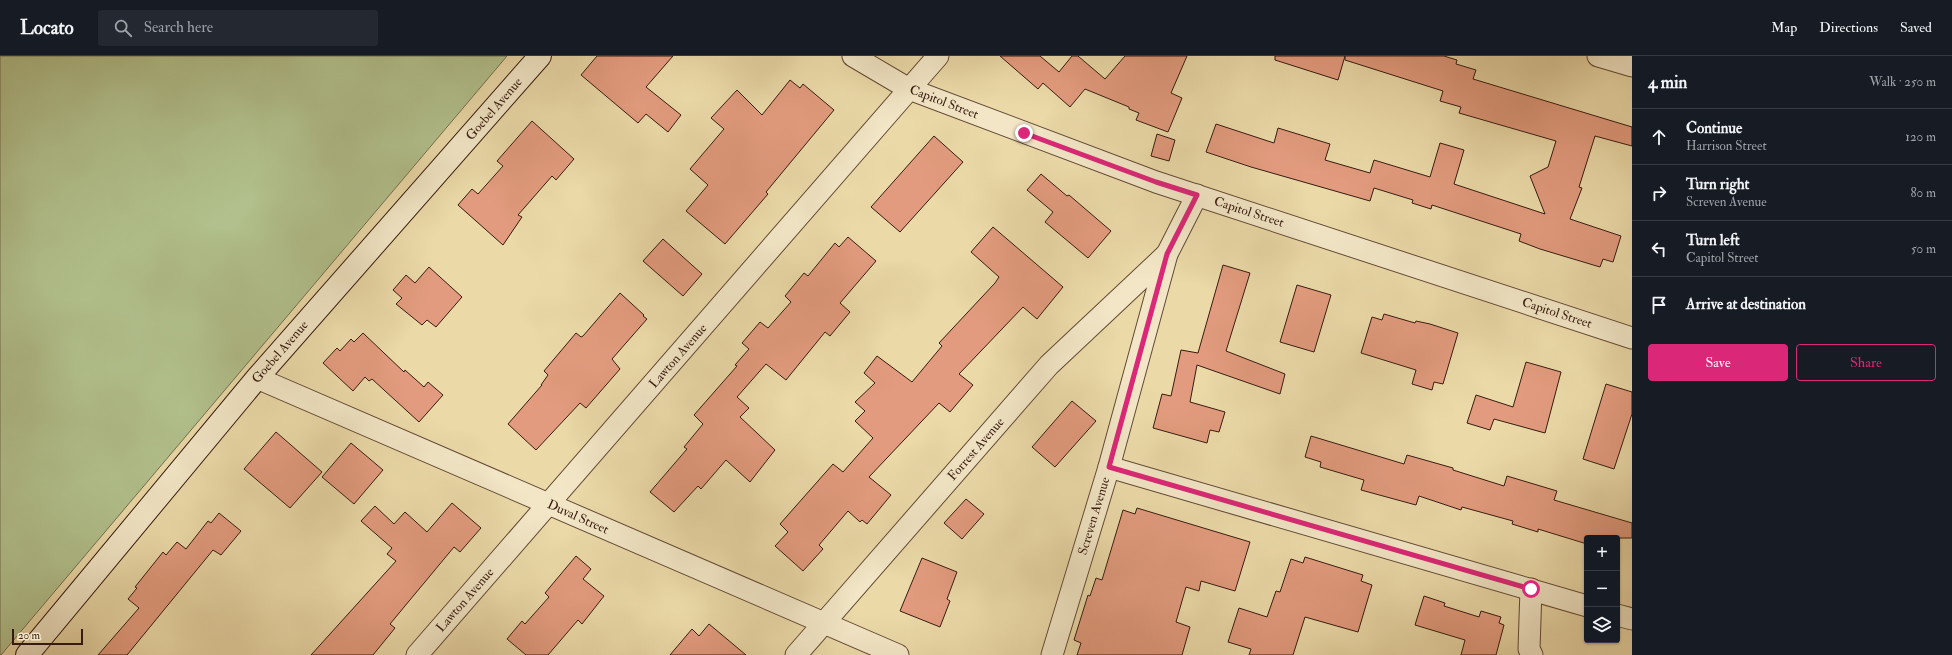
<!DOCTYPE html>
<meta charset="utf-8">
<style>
:root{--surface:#171b24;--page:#242831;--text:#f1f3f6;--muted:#9ea1a6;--line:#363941;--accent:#db2777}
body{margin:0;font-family:"IM FELL Double Pica",serif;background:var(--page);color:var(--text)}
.controls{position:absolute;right:12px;bottom:12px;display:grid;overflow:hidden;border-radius:4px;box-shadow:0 1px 3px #0004}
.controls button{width:36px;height:36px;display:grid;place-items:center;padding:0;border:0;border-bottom:1px solid var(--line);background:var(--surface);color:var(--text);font:20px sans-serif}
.scale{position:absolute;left:12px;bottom:10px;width:71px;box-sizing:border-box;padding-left:4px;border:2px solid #371b0f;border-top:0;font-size:11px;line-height:14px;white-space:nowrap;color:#371b0f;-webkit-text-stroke:3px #f2e6c6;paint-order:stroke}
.stop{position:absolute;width:12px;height:12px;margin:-9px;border:3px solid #db2777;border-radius:50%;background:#fff}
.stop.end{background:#db2777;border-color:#fff;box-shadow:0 1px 4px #0008}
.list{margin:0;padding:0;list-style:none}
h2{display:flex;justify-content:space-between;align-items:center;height:52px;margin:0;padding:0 16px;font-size:17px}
h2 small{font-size:13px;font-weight:400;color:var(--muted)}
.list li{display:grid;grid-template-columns:26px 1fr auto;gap:12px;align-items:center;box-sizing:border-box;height:56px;padding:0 16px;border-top:1px solid var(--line)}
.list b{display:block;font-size:15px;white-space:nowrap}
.list p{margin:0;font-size:13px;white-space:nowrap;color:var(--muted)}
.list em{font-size:13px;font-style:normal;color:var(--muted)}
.actions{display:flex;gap:8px;padding:12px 16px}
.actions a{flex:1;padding:9px 0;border:1px solid var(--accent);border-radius:4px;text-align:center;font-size:14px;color:var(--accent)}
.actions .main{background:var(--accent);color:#fff}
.icon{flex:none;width:22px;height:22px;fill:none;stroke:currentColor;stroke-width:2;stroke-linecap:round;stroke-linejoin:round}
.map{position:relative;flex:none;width:1632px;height:599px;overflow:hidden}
header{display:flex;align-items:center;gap:24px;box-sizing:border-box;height:56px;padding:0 20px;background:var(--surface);border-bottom:1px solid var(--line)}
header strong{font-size:19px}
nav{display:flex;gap:22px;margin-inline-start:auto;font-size:14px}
.search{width:280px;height:36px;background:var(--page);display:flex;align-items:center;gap:10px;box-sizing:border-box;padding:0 14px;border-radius:4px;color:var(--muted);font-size:15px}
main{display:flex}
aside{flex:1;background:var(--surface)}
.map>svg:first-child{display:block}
</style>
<header>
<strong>Locato</strong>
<div class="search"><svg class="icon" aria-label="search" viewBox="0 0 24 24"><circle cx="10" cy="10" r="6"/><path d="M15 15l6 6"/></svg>Search here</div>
<nav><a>Map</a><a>Directions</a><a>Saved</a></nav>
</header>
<main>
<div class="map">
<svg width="1632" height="599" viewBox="0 0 1632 599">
<rect width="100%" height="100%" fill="#ebd9a8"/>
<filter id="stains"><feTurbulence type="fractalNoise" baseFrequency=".005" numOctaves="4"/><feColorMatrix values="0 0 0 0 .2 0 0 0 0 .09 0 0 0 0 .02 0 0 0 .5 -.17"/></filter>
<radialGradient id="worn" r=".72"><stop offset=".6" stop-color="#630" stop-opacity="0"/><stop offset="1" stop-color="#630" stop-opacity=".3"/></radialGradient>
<path fill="#b1c08c" stroke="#746e4e" d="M 0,0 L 507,0 L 1,599 L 0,599 Z"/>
<g fill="#e29b7e" stroke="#371b0f">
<path d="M 597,0 L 673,0 L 646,31 L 681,59 L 668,76 L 646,58 L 638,67 L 581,19 Z"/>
<path d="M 1000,0 L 1040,0 L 1059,16 L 1072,0 L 1078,0 L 1105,23 L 1125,0 L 1187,0 L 1171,37 L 1182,42 L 1168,76 L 1136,64 L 1139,57 L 1129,53 L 1129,51 L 1085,33 L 1070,51 L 1043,27 L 1038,33 Z"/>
<path d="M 1275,0 L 1444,0 L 1457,4 L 1456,8 L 1476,14 L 1473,23 L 1632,71 L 1632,90 L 1595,80 L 1579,131 L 1582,132 L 1570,163 L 1621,180 L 1613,206 L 1603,203 L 1600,211 L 1540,193 L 1519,185 L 1521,178 L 1432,149 L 1431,153 L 1412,147 L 1413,144 L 1374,132 L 1370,145 L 1251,111 L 1206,96 L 1216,68 L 1274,87 L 1278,72 L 1330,88 L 1325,104 L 1370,117 L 1374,104 L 1430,121 L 1440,87 L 1464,94 L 1454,128 L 1545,158 L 1530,120 L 1548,111 L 1556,85 L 1459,57 L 1461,51 L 1440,45 L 1443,35 L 1345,4 L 1345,0 L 1338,24 L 1275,4 Z"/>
<path d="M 790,24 L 800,32 L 803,28 L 834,54 L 766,136 L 768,138 L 725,188 L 686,155 L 708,129 L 690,113 L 724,73 L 711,62 L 737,34 L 762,59 Z"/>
<path d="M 532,65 L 574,103 L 556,124 L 552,120 L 518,159 L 522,161 L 503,189 L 458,149 L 472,133 L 478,138 L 503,110 L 497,105 Z"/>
<path d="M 1157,78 L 1175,84 L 1169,105 L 1151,100 Z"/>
<path d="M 934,80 L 963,106 L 900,176 L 871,151 Z"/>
<path d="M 1041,118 L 1067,140 L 1069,139 L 1111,175 L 1088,202 L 1045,166 L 1053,156 L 1027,134 Z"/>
<path d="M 993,171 L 1063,231 L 1037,263 L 1023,251 L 959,318 L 973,329 L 950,356 L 939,347 L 869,421 L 891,439 L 867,468 L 862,464 L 860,466 L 848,455 L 819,489 L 823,493 L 803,515 L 775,490 L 788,476 L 780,468 L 833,408 L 843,416 L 873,382 L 855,365 L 865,355 L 855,346 L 875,327 L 864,317 L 877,300 L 912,326 L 942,290 L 939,287 L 995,227 L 999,221 L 971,196 Z"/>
<path d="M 848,181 L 876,205 L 840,247 L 850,256 L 830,280 L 825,276 L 786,324 L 766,308 L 737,341 L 749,352 L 740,361 L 775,394 L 750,426 L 726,404 L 701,433 L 698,430 L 674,456 L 650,436 L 687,393 L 684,391 L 703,368 L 694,359 L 737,310 L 735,309 L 749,293 L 742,287 L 760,266 L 768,272 L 791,246 L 785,240 L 804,217 L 808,220 L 835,187 L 839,191 Z"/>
<path d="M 663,183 L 702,218 L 683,240 L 643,205 Z"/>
<path d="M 1223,209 L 1250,217 L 1226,295 L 1285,318 L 1280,338 L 1197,309 L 1190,346 L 1225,356 L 1219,376 L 1210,374 L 1207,387 L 1153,372 L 1162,338 L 1171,340 L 1181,294 L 1198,297 Z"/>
<path d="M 429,211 L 462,241 L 436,271 L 427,264 L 422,269 L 396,248 L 402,242 L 393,234 L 406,219 L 415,227 Z"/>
<path d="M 1297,229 L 1331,239 L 1314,296 L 1280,286 Z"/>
<path d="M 620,237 L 644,259 L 643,260 L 647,263 L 612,303 L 620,313 L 586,352 L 580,347 L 536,394 L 508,368 L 542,329 L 541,329 L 548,319 L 544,315 L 576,277 L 581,281 L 583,280 Z"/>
<path d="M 1384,258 L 1415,267 L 1416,265 L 1430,268 L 1458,277 L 1443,328 L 1434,326 L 1432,334 L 1412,328 L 1416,314 L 1361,297 L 1372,261 L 1382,264 Z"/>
<path d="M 363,277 L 404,316 L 405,314 L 424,331 L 428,326 L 443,339 L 419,366 L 372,323 L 369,325 L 365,321 L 353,335 L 323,307 L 337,292 L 340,295 L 351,283 L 354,286 Z"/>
<path d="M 1526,306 L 1561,316 L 1545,377 L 1494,363 L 1490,374 L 1467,367 L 1476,339 L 1513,351 Z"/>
<path d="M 1606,328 L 1632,336 L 1632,358 L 1614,413 L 1583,403 Z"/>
<path d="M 1072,345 L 1096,365 L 1055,411 L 1032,391 Z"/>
<path d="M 276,376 L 322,416 L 290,452 L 244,413 Z"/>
<path d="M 1311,380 L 1404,408 L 1407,399 L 1453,412 L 1453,414 L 1504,430 L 1507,420 L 1557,435 L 1554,444 L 1632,467 L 1632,482 L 1587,482 L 1587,488 L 1538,473 L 1538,476 L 1512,468 L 1513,465 L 1462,451 L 1461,454 L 1419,440 L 1416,449 L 1361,434 L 1364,424 L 1320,411 L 1321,406 L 1305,401 Z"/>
<path d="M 351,387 L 383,414 L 354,448 L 322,421 Z"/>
<path d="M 966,443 L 984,458 L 962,483 L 944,467 Z"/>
<path d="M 452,447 L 481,472 L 460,496 L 454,491 L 390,568 L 395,572 L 373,599 L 311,599 L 396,505 L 387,498 L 392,492 L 361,465 L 375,450 L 394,468 L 405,456 L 427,476 Z"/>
<path d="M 1137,452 L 1250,486 L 1235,535 L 1201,525 L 1199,535 L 1186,531 L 1176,566 L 1190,571 L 1182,599 L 1077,599 L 1081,587 L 1074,584 L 1088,539 L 1090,540 L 1096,522 L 1102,524 L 1123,454 L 1135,458 Z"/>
<path d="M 219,457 L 241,475 L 221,499 L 213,494 L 127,599 L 98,599 L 139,552 L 128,543 L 137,532 L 135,531 L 163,496 L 166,499 L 177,486 L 186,493 L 208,465 L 211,467 Z"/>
<path d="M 576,500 L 591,513 L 583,523 L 604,540 L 582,568 L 578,564 L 548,599 L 526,599 L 507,583 L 522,565 L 525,568 L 549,541 L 545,537 Z"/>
<path d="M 1305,501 L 1363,519 L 1361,525 L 1372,529 L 1358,576 L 1305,561 L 1293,599 L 1249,599 L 1251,593 L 1228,586 L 1239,552 L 1267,561 L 1276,535 L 1280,536 L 1291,503 L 1303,507 Z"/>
<path d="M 922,502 L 957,516 L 947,543 L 950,545 L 940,571 L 900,555 Z"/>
<path d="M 1424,540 L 1445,547 L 1444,550 L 1479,561 L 1481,555 L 1501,561 L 1499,567 L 1504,569 L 1496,599 L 1461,599 L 1465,584 L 1415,569 Z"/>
<path d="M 709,568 L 746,599 L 670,599 L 692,573 L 699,580 Z"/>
</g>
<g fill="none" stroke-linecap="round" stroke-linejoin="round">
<g stroke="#644a35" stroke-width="23">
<g id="street">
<path d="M 853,0 L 909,33 L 1156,126 L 1632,282"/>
<path d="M 1598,0 L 1632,10"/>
<path d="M 257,322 L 898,599"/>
<path d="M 1109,411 L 1587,550"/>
<path d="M 1531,533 L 1529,593 L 1532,599"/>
<path d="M 1617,559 L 1632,563"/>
<path d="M 417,599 L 938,0"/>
<path d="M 796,599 L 1049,309 L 1167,198"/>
<path d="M 1052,599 L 1109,411 L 1167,198 L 1197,139"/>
</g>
</g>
<g stroke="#371b0f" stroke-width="24">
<path id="secondary" d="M 27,599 L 257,322 L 540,0"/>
</g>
<use href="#street" stroke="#f2e6c6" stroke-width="21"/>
<use href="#secondary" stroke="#f2e6c6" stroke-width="22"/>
</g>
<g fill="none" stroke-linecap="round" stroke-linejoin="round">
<path stroke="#db2777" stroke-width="5" d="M 1024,77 L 1156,126 L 1197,139 L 1167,198 L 1109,411 L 1531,533"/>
</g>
<g text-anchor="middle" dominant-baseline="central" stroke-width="3" stroke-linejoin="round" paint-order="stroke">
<g font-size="13" fill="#371b0f" stroke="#f2e6c6">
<text transform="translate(944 46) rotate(21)">Capitol Street</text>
<text transform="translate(494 53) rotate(-49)">Goebel Avenue</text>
<text transform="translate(1249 156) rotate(18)">Capitol Street</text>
<text transform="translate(1557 257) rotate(18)">Capitol Street</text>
<text transform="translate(280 296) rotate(-49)">Goebel Avenue</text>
<text transform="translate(678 300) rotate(-49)">Lawton Avenue</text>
<text transform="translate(976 393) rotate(-49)">Forrest Avenue</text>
<text transform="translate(1094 460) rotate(-73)">Screven Avenue</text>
<text transform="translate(578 461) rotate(24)">Duval Street</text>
<text transform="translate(465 544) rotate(-49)">Lawton Avenue</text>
</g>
</g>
<rect width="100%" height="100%" filter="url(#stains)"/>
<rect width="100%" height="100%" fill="url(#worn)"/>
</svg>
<div class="controls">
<button>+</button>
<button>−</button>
<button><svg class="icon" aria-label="layers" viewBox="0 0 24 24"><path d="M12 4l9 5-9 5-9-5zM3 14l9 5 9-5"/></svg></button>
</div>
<div class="scale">20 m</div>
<div class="stop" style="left:1531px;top:533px"></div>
<div class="stop end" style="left:1024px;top:77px"></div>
</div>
<aside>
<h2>4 min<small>Walk · 250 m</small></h2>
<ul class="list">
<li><svg class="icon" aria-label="ahead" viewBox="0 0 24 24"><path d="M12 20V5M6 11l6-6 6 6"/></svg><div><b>Continue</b><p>Harrison Street</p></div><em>120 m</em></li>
<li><svg class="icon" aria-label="right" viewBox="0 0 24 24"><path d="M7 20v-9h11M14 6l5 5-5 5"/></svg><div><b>Turn right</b><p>Screven Avenue</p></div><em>80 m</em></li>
<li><svg class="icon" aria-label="left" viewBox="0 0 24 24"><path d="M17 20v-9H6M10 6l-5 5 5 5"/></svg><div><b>Turn left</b><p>Capitol Street</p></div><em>50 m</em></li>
<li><svg class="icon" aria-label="arrive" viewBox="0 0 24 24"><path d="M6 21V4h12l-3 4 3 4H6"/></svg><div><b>Arrive at destination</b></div></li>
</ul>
<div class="actions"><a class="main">Save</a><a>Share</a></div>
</aside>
</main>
